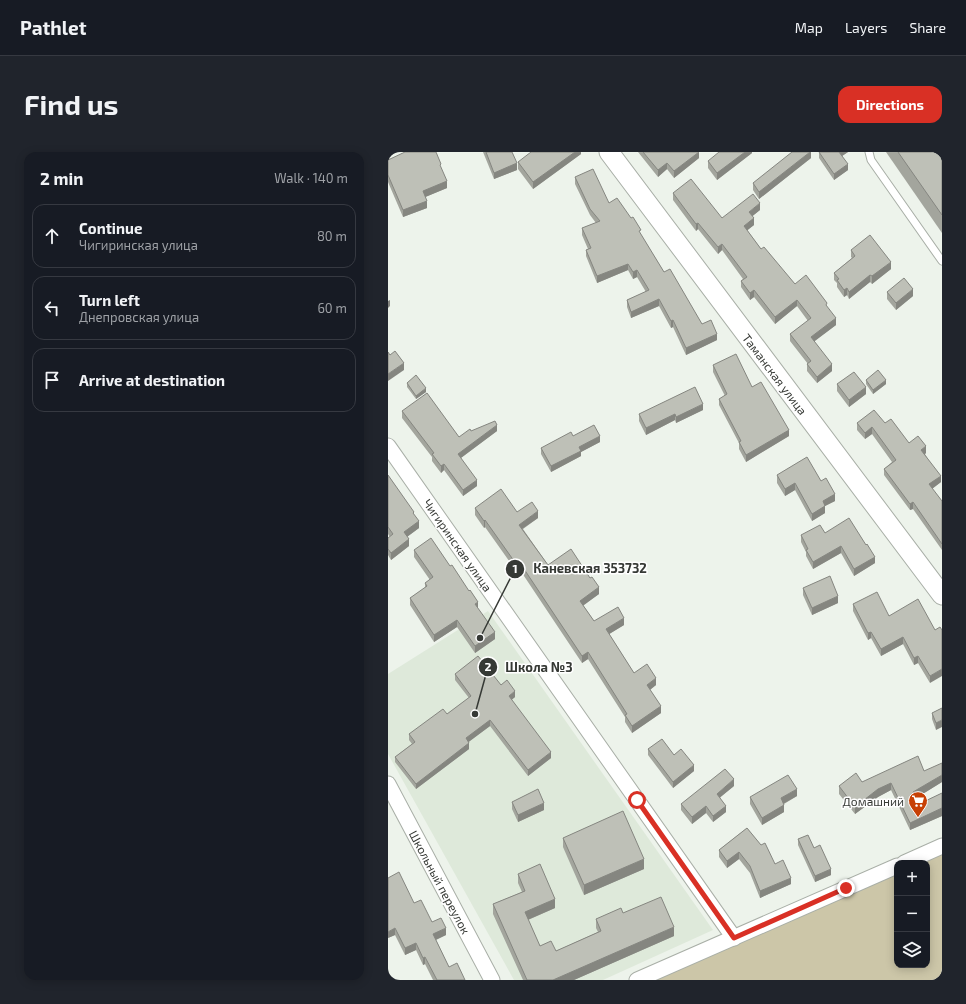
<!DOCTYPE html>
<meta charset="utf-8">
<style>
:root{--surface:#171b24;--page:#20242c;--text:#f1f3f6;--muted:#9ea1a6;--line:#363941;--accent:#d93025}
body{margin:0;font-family:"Exo 2",sans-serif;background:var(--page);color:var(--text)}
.controls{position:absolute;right:12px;bottom:12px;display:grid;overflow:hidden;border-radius:8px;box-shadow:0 2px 10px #0003}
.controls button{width:36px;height:36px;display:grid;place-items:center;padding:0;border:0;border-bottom:1px solid var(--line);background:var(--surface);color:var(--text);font:20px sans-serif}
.stop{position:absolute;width:12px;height:12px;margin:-9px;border:3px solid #d93025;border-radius:50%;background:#fff}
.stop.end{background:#d93025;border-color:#fff;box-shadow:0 1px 4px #0008}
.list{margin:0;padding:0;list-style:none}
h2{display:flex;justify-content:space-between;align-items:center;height:52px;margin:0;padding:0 16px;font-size:17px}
h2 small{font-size:13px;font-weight:400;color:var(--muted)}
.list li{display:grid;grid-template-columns:26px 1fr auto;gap:12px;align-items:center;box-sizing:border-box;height:64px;margin:0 8px 8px;padding:0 8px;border:1px solid var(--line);border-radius:12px}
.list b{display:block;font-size:15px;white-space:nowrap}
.list p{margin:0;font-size:13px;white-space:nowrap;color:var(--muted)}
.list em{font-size:13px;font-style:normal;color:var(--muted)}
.icon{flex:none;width:22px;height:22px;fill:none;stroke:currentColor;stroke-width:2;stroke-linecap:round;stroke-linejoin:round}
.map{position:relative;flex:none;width:554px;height:828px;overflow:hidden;border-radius:12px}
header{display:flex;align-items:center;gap:24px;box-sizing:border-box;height:56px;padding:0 20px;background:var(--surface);border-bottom:1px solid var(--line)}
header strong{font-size:19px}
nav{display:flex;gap:22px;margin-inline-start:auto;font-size:14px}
.intro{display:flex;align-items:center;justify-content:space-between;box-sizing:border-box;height:96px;padding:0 24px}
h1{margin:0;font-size:28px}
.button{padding:10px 18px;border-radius:12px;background:var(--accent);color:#fff;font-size:14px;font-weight:700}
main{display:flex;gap:24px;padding:0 24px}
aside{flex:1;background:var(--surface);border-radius:12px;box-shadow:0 2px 10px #0003}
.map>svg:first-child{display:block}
</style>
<header>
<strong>Pathlet</strong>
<nav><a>Map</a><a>Layers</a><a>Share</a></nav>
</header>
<div class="intro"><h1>Find us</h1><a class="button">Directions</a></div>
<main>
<aside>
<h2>2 min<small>Walk · 140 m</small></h2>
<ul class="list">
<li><svg class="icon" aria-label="ahead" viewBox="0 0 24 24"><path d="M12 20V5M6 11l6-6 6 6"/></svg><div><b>Continue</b><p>Чигиринская улица</p></div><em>80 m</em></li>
<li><svg class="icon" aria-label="left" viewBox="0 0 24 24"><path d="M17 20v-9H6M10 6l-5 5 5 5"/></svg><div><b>Turn left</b><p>Днепровская улица</p></div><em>60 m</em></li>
<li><svg class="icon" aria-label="arrive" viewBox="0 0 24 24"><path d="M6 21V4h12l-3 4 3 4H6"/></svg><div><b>Arrive at destination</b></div></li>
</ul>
</aside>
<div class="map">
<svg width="554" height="828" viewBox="0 0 554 828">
<rect width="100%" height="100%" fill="#edf3eb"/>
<path fill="#dee9da" d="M 100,459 L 325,778 L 215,828 L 126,828 L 0,602 L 0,522 Z"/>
<path fill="#ccc6a8" d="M 554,700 L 554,828 L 261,828 L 509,719 L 509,813 L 539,813 L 539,711 L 528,711 Z"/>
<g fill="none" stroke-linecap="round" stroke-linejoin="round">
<g stroke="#a9afa7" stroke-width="9">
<path id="service" d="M 481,0 L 483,8 L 554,109"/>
</g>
<g stroke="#a9afa7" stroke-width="17">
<g id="minor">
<path d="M 0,294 L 346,786"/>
<path d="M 0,632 L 104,828"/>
<path d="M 516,711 L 554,694"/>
<path d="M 249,828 L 509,714"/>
</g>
</g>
<g stroke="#a9afa7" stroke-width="21">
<path id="tertiary" d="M 221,0 L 554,443"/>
</g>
<use href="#service" stroke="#fff" stroke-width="7"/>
<use href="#minor" stroke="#fff" stroke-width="15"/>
<use href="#tertiary" stroke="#fff" stroke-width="19"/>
</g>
<g fill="#a3a59d">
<path d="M 95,0 L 124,0 L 129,18 L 106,27 Z"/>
<path d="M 193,0 L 193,2 L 145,37 L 130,17 L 130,10 Z"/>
<path d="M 250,0 L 311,0 L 311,6 L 286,26 L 279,17 L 270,25 Z"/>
<path d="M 364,0 L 364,1 L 329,28 L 320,16 L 320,9 Z"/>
<path d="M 423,0 L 423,6 L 371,47 L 365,38 L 365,31 Z"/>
<path d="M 431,0 L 460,0 L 454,4 L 460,18 L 446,28 L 431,6 Z"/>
<path d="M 498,0 L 552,0 L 554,3 L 554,81 Z"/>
<path d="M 0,8 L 53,17 L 59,36 L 37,45 L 39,56 L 15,65 L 0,30 Z"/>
<path d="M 187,25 L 221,51 L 253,83 L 276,120 L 314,172 L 329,188 L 298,203 L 285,175 L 283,176 L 271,154 L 243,166 L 239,155 L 239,148 L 258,140 L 249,125 L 245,127 L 240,118 L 209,131 L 198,104 L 198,98 L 200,97 L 194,83 L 194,76 L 208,71 L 202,63 L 187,32 Z"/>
<path d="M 285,41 L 334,66 L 372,58 L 364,64 L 366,73 L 359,78 L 373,97 L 407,132 L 439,155 L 448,173 L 426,189 L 444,219 L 429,231 L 419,219 L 419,212 L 420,212 L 402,189 L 402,182 L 420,169 L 409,154 L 387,172 L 366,145 L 362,148 L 353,135 L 353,129 L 355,127 L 334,98 L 330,102 L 310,77 L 308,79 L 285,48 Z"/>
<path d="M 463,98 L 503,117 L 484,132 L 482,130 L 461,147 L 459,143 L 456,145 L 449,135 L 449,131 L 446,128 L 446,121 L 464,106 L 463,105 Z"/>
<path d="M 499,140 L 525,144 L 508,158 L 499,147 Z"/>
<path d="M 325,213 L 364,235 L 401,284 L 358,310 L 351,297 L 351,291 L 331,253 L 331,247 L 337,244 L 325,220 Z"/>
<path d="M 478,228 L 498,232 L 485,242 L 478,232 Z"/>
<path d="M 19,231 L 38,240 L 28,247 L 19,235 Z"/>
<path d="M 449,232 L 478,242 L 461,255 L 449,239 Z"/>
<path d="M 315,258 L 288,271 L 287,268 L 258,283 L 251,269 L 251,262 Z"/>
<path d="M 14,259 L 71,285 L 83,279 L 109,279 L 73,306 L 89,334 L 75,344 L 56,318 L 53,321 L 44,309 L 44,305 L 14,266 Z"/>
<path d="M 469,271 L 497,271 L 521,291 L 538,301 L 537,302 L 553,330 L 544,337 L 554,349 L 554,398 L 525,357 L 522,358 L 496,323 L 496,317 L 504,310 L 484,282 L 477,287 L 469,278 Z"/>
<path d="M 185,284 L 212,290 L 193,300 L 193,304 L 163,320 L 153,302 L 153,296 Z"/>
<path d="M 0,323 L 26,363 L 31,376 L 19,385 L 21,394 L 3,408 L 0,403 L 0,386 L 2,385 L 0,382 Z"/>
<path d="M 389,323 L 433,329 L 447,349 L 437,354 L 437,361 L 424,369 L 407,338 L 397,344 L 389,331 Z"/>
<path d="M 87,356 L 129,360 L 150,366 L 135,377 L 160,413 L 211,442 L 195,453 L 206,469 L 236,473 L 221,482 L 246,521 L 268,533 L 262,538 L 273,561 L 244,581 L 237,570 L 237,565 L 200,507 L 194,511 L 134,421 L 131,423 L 97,375 L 96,376 L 87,363 Z"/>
<path d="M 437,381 L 487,411 L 466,424 L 453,401 L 425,417 L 418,404 L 418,400 L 413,390 L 413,383 Z"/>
<path d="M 26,398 L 90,457 L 107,487 L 87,501 L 69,475 L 46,490 L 22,453 L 22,446 L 37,436 L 37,431 L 42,428 L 26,405 Z"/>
<path d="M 415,436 L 450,451 L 424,463 L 415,443 Z"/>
<path d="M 465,452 L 547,478 L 542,531 L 530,511 L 526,513 L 515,492 L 493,504 L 483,486 L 480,488 L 465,459 Z"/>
<path d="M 67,522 L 113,533 L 127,545 L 123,548 L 163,606 L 140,624 L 102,574 L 80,590 L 81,597 L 28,637 L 7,610 L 7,605 L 24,592 L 21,588 L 21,582 L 59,562 L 81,546 L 67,528 Z"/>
<path d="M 554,556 L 548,578 L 544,567 L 544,561 Z"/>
<path d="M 260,597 L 286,603 L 306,619 L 285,636 L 260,603 Z"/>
<path d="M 536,619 L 554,630 L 528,646 L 531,652 L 554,641 L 554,664 L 522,678 L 503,638 L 490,645 L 467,662 L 451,642 L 451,634 Z"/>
<path d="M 346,634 L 332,645 L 338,660 L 325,670 L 318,661 L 304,672 L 293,658 L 293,652 Z"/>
<path d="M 409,644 L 396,652 L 396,660 L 374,673 L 362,652 L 362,645 Z"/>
<path d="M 124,650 L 156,658 L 130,670 L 124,657 Z"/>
<path d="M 359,676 L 387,712 L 403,732 L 372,746 L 362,721 L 351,707 L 339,716 L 331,705 L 331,698 Z"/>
<path d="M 175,686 L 256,717 L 196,743 L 175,695 Z"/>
<path d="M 410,687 L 443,723 L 427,730 L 410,693 Z"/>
<path d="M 130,722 L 167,756 L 140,768 L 152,794 L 168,799 L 210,780 L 208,776 L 208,767 L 235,761 L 286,784 L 186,828 L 135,828 L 105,762 L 105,752 L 134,740 L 130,731 Z"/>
<path d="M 26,751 L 44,770 L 58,783 L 48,788 L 61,815 L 77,828 L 45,828 L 37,812 L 35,813 L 28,798 L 17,803 L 7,783 L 0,786 Z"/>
</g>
<g fill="#858680">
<path d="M 187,0 L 193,0 L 193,2 L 145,37 L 145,30 Z"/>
<path d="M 311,0 L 311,6 L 286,26 L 286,19 Z"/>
<path d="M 357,0 L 364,0 L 364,1 L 329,28 L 329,21 Z"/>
<path d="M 422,0 L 423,0 L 423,6 L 371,47 L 371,40 Z"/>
<path d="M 451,0 L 460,0 L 451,6 Z"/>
<path d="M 129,11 L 129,18 L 106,27 L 106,21 Z"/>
<path d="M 279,11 L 279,17 L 270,25 L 270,18 Z"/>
<path d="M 460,12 L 460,18 L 446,28 L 446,22 Z"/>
<path d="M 59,29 L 59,36 L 35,46 L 35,39 Z"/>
<path d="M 39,49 L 39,56 L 15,65 L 15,58 Z"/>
<path d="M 372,51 L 372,58 L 361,67 L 361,60 Z"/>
<path d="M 366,66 L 366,73 L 356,81 L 356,74 Z"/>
<path d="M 310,71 L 310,77 L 308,79 L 308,72 Z"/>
<path d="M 334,92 L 334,98 L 330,102 L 330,95 Z"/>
<path d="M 503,110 L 503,117 L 484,132 L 484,124 Z"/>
<path d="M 240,112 L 240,118 L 209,131 L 209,124 Z"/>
<path d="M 249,118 L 249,125 L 245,127 L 245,120 Z"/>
<path d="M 482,123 L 482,130 L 461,147 L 461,140 Z"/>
<path d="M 459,136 L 459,143 L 456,145 L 456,138 Z"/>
<path d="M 525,137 L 525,144 L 508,158 L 508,151 Z"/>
<path d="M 366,138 L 366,145 L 362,148 L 362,141 Z"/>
<path d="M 271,147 L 271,154 L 243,166 L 243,160 Z"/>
<path d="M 2,148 L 2,154 L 0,156 L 0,149 Z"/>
<path d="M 409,148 L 409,154 L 387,172 L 387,165 Z"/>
<path d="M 448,166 L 448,173 L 423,192 L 423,185 Z"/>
<path d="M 285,168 L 285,175 L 283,176 L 283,169 Z"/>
<path d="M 329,182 L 329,188 L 298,203 L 298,196 Z"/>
<path d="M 16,211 L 16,218 L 0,229 L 0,222 Z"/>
<path d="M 444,212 L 444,219 L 429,231 L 429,225 Z"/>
<path d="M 498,228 L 498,232 L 485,242 L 485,238 Z"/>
<path d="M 478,235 L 478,242 L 461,255 L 461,248 Z"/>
<path d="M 38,236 L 38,240 L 28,247 L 28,244 Z"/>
<path d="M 315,252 L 315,258 L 288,271 L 288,265 Z"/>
<path d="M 287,262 L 287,268 L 258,283 L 258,276 Z"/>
<path d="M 109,273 L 109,279 L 70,308 L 70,302 Z"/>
<path d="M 484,275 L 484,282 L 477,287 L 477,281 Z"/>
<path d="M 401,278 L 401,284 L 358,310 L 358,303 Z"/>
<path d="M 212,284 L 212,290 L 193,300 L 193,304 L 163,320 L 163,314 L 191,295 Z"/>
<path d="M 538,294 L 538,301 L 533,305 L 533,298 Z"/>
<path d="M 56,312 L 56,318 L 53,321 L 53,314 Z"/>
<path d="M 553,324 L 553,330 L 541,339 L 541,332 Z"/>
<path d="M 89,328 L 89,334 L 75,344 L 75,338 Z"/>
<path d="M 407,331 L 407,338 L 397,344 L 397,337 Z"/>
<path d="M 447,342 L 447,349 L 437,354 L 437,361 L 424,369 L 424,362 L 435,349 Z"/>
<path d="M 525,350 L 525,357 L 522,358 L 522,352 Z"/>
<path d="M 150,359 L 150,366 L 131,379 L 131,373 Z"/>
<path d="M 97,368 L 97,375 L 96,376 L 96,369 Z"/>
<path d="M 31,369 L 31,376 L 16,387 L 16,380 Z"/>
<path d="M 21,387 L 21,394 L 3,408 L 3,401 Z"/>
<path d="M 453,394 L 453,401 L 425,417 L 425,410 Z"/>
<path d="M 487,405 L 487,411 L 466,424 L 466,417 Z"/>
<path d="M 134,414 L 134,421 L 131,423 L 131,416 Z"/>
<path d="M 211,435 L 211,442 L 192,456 L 192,449 Z"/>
<path d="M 450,444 L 450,451 L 424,463 L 424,456 Z"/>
<path d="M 90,450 L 90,457 L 87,459 L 87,452 Z"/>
<path d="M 236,466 L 236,473 L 218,484 L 218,477 Z"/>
<path d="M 69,468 L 69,475 L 46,490 L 46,483 Z"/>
<path d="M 107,480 L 107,487 L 87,501 L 87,494 Z"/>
<path d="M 483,480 L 483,486 L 480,488 L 480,481 Z"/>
<path d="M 515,485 L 515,492 L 493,504 L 493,497 Z"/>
<path d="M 200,500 L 200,507 L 194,511 L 194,504 Z"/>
<path d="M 530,504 L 530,511 L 526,513 L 526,506 Z"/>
<path d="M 554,517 L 554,524 L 542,531 L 542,524 Z"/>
<path d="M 268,526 L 268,533 L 259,540 L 259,533 Z"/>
<path d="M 127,539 L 127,545 L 121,550 L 121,544 Z"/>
<path d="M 273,554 L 273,561 L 244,581 L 244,574 Z"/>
<path d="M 102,568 L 102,574 L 78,592 L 78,586 Z"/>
<path d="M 554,568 L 554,575 L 548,578 L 548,571 Z"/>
<path d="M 81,591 L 81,597 L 28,637 L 28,632 Z"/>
<path d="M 163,600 L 163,606 L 140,624 L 140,618 Z"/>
<path d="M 306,613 L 306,619 L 285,636 L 285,630 Z"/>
<path d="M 554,623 L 554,630 L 525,648 L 525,640 Z"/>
<path d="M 346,627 L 346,634 L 329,648 L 329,642 Z"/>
<path d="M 503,631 L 503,638 L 490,645 L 467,662 L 467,655 L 490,637 Z"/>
<path d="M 409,637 L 409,644 L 393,653 L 393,646 Z"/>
<path d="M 156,651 L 156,658 L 130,670 L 130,663 Z"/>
<path d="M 396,653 L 396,660 L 374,673 L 374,666 Z"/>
<path d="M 318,654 L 318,661 L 304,672 L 304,665 Z"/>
<path d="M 338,654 L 338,660 L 325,670 L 325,664 Z"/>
<path d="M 554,656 L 554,664 L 522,678 L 522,671 Z"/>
<path d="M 351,700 L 351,707 L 339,716 L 339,709 Z"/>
<path d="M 256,707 L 256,717 L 196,743 L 196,733 Z"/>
<path d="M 443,717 L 443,723 L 427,730 L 427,724 Z"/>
<path d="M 403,726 L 403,732 L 372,746 L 372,739 Z"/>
<path d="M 167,747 L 167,756 L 137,769 L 137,760 Z"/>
<path d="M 286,775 L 286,784 L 186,828 L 165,828 Z"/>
<path d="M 7,776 L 7,783 L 0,786 L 0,780 Z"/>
<path d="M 58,776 L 58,783 L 45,789 L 45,782 Z"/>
<path d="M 28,791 L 28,798 L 17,803 L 17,796 Z"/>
<path d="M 37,805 L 37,812 L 35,813 L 35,806 Z"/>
</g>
<g fill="#bec0b7" stroke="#858680">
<path d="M 17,0 L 48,0 L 53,12 L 52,13 L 59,29 L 35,39 L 39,49 L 15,58 L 0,23 L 0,8 Z"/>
<path d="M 98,0 L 124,0 L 129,11 L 106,21 Z"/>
<path d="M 143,0 L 187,0 L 145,30 L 130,10 Z"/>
<path d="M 255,0 L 311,0 L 286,19 L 279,11 L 270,18 Z"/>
<path d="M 331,0 L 357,0 L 329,21 L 320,9 Z"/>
<path d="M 404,0 L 422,0 L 371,40 L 365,31 Z"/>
<path d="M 431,0 L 451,0 L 460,12 L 446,22 Z"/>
<path d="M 510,0 L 552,0 L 554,3 L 554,63 Z"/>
<path d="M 205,17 L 221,51 L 229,46 L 243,66 L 245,65 L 253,78 L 251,79 L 276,120 L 282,117 L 314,172 L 323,168 L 329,182 L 298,196 L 285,168 L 283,169 L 271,147 L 243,160 L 239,148 L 261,138 L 249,118 L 245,120 L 240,112 L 209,124 L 198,98 L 203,96 L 194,76 L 212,69 L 202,57 L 187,25 Z"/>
<path d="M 303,27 L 334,66 L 365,42 L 372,51 L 361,60 L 366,66 L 356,74 L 373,97 L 376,95 L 407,132 L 418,123 L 439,151 L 438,153 L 448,166 L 423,185 L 444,212 L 429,225 L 419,212 L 423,209 L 402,182 L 423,166 L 409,148 L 387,165 L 366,138 L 362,141 L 353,129 L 359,125 L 334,92 L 330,95 L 310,71 L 308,72 L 285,41 Z"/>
<path d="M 482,83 L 503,110 L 484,124 L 482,123 L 461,140 L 459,136 L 456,138 L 449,128 L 451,127 L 446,121 L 467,104 L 463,98 Z"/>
<path d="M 516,126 L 525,137 L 508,151 L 499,140 Z"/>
<path d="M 7,199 L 16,211 L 0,222 L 0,200 L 2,203 Z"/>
<path d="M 348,202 L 364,235 L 373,230 L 401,278 L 358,303 L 351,290 L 353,289 L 331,247 L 339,242 L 325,213 Z"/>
<path d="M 490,218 L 498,228 L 485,238 L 478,228 Z"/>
<path d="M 466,220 L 478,235 L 461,248 L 449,232 Z"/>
<path d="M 28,223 L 38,236 L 28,244 L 19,231 Z"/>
<path d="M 307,235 L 315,252 L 288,265 L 287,262 L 258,276 L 251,262 Z"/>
<path d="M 39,241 L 71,285 L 82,277 L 83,279 L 107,269 L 109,273 L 70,302 L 89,328 L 75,338 L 56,312 L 53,314 L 44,302 L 46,301 L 14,259 Z"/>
<path d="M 486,258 L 497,271 L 503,267 L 521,291 L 530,284 L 538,294 L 533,298 L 553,324 L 541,332 L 554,349 L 554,392 L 525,350 L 522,352 L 496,317 L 508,308 L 484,275 L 477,281 L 469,271 Z"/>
<path d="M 206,273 L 212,284 L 191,295 L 193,299 L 163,314 L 153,296 L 183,280 L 185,284 Z"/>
<path d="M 419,305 L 433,329 L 438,326 L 447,342 L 435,349 L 437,354 L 424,362 L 407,331 L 397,337 L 389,323 Z"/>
<path d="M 0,323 L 26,360 L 25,361 L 31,369 L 16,380 L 21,387 L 3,401 L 0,397 L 0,386 L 5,382 L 0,375 Z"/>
<path d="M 113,337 L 129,360 L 144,350 L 150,359 L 131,373 L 160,413 L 183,397 L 202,426 L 204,425 L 211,435 L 192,449 L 206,469 L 230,455 L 236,466 L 218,477 L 246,521 L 259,512 L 268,526 L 259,533 L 273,554 L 244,574 L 237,563 L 239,562 L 200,500 L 194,504 L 134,414 L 131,416 L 97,368 L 96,369 L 87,356 Z"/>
<path d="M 461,366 L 478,393 L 479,392 L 487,405 L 466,417 L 453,394 L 425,410 L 418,398 L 420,397 L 413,383 L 432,373 L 437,381 Z"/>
<path d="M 43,386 L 62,414 L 64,413 L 81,439 L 82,438 L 90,450 L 87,452 L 107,480 L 87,494 L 69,468 L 46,483 L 22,446 L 39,434 L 37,431 L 45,425 L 26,398 Z"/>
<path d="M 442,424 L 450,444 L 424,456 L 415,436 Z"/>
<path d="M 489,440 L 501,464 L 530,447 L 547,478 L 552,475 L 554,478 L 554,517 L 542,524 L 530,504 L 526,506 L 515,485 L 493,497 L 483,480 L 480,481 L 465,452 Z"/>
<path d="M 90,504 L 113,533 L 119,528 L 127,539 L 121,544 L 163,600 L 140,618 L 102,568 L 78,586 L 81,591 L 28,632 L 7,605 L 27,590 L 21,582 L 55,557 L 59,562 L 83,544 L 67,522 Z"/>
<path d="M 554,556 L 554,568 L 548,571 L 544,561 Z"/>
<path d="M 274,587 L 286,603 L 293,597 L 306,613 L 285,630 L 260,597 Z"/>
<path d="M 530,604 L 536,619 L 554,611 L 554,623 L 525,640 L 531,652 L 554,641 L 554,656 L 522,671 L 503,631 L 490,637 L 467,655 L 451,634 L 468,621 L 474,630 Z"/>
<path d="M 337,617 L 346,627 L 329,642 L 338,654 L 325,664 L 318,654 L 304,665 L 293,652 Z"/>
<path d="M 400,623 L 409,637 L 393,646 L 396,653 L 374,666 L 362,645 Z"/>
<path d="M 150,637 L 156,651 L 130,663 L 124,650 Z"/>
<path d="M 235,659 L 256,707 L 196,733 L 175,686 Z"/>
<path d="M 359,676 L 373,693 L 377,691 L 387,712 L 395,708 L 403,726 L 372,739 L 362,714 L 351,700 L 339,709 L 331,698 Z"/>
<path d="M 420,683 L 426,696 L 432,693 L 443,717 L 427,724 L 410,687 Z"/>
<path d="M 152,712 L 167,747 L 137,760 L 152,794 L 163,789 L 168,799 L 213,779 L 208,767 L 233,756 L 235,761 L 273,745 L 286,775 L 165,828 L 139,828 L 105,752 L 137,739 L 130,722 Z"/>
<path d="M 11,720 L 26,751 L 33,748 L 44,770 L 53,766 L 58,776 L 45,782 L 61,815 L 69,811 L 77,828 L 49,828 L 37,805 L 35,806 L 28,791 L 17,796 L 7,776 L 0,780 L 0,726 Z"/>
</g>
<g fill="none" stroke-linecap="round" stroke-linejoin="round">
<path stroke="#d93025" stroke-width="5" d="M 249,648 L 346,786 L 458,736"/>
</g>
<defs>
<g id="supermarket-pin" transform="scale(1)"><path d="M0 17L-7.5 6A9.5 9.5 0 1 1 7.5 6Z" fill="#c74005" stroke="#fff"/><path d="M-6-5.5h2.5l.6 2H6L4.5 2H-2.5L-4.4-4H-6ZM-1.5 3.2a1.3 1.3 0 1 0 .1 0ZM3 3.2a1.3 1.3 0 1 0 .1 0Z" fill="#fff"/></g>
</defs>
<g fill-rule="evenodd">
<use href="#supermarket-pin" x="530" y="649"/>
</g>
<g text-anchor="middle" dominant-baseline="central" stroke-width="3" stroke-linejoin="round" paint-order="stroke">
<g font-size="12" fill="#363935" stroke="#fff">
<text transform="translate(387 222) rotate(53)">Таманская улица</text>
<text transform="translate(70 393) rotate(55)">Чигиринская улица</text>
<text transform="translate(52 730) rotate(62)">Школьный переулок</text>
</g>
<g font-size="12" fill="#363935" stroke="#fff" text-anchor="end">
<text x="516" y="649">Домашний</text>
</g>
</g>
<path fill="none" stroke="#363935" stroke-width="1.5" d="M92 486L127 417M87 562L100 515"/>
<g fill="#363935" stroke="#fff" stroke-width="1.5">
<circle cx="92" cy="486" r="4"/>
<circle cx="87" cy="562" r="4"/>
<circle cx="127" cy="417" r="10"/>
<circle cx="100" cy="515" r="10"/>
</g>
<g font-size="12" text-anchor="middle" font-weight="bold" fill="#fff">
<text x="127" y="421">1</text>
<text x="100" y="519">2</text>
</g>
<g font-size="13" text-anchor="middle" font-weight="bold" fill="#363935" stroke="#fff" stroke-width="3" stroke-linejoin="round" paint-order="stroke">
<text x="202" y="421">Каневская 353732</text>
<text x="151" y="520">Школа №3</text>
</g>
</svg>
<div class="controls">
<button>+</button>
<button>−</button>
<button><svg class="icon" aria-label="layers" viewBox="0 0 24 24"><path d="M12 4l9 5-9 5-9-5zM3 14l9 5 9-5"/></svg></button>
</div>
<div class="stop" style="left:249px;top:648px"></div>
<div class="stop end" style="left:458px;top:736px"></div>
</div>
</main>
